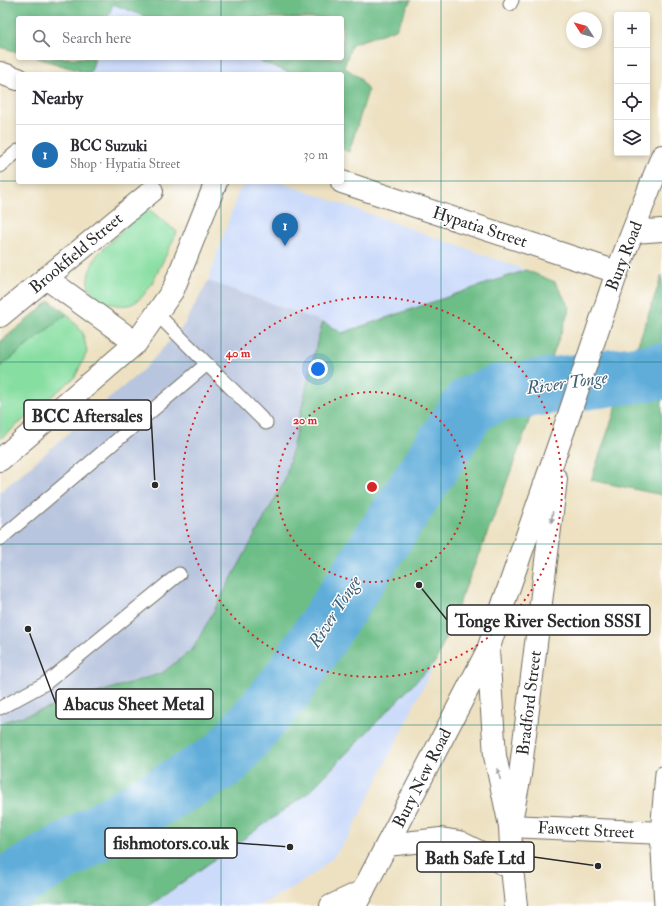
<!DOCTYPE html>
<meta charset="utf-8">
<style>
:root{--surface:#fff;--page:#f7f7f7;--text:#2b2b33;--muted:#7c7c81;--line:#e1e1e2;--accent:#1f6fb2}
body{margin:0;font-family:"IM FELL Double Pica",serif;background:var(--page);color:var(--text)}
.controls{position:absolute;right:12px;top:12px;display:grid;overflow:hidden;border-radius:4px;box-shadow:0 2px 6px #0003}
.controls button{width:36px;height:36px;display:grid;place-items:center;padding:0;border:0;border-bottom:1px solid var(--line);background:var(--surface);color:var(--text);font:20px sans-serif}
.compass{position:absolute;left:566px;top:12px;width:36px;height:36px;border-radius:50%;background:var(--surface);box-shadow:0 2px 6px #0003;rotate:306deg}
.you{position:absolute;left:318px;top:369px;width:14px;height:14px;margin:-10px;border:3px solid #fff;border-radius:50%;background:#1a73e8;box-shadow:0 0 0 6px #1a73e833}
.badge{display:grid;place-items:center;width:26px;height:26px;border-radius:50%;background:var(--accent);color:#fff;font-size:13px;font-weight:700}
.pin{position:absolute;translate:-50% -33px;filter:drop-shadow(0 1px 2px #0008)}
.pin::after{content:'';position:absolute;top:21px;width:14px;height:12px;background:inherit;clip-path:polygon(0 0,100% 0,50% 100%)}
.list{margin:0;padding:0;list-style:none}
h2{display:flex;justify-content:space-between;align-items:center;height:52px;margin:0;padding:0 16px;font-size:17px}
h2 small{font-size:13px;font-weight:400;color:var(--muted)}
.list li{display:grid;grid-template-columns:26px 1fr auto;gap:12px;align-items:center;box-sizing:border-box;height:60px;padding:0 16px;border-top:1px solid var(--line)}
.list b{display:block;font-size:15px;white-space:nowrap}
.list p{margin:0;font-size:13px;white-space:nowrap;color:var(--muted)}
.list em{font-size:13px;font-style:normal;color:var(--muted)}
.icon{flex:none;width:22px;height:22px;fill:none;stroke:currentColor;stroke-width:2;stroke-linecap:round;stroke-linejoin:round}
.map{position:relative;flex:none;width:662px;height:906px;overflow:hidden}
.search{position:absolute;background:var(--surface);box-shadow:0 2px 6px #0003;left:16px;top:16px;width:328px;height:44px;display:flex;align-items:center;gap:10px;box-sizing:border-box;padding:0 14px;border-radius:4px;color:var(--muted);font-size:15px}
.panel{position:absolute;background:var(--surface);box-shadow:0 2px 6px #0003;left:16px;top:72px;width:328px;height:112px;border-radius:4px}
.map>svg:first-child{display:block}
</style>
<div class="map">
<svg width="662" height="906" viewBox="0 0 662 906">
<rect width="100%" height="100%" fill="#fff"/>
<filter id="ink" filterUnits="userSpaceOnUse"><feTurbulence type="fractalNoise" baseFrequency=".025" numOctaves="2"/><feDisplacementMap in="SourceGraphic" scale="8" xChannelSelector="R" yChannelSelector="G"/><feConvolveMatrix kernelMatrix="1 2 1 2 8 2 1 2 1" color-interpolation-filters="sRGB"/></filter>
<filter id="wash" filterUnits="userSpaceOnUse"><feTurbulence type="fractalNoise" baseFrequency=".012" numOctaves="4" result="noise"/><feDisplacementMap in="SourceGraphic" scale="16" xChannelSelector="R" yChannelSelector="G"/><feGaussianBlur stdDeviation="0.9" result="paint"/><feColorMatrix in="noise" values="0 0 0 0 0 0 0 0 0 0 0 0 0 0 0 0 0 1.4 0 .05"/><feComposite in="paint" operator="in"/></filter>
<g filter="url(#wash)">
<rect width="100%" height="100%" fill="#ede1c1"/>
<g fill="#ccdbfa">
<path d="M 113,4 L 149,18 L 108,18 Z"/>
<path d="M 95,58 L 252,58 L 293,74 L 90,74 Z"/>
<path d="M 247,182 L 280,182 L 526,270 L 342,333 L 323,322 L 208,281 L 238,192 Z"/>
<path d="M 436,661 L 350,835 L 335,855 L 318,871 L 298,885 L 258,906 L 149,906 L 307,794 Z"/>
</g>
<path fill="#b8c5de" d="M 208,281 L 323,322 L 317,342 L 285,480 L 193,649 L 162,673 L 3,722 L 0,724 L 0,492 L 145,368 L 184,325 Z"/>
<g fill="#87dea1" stroke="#598466">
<path d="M 146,207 L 177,232 C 172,243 167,253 162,263 C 155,277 149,292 137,301 C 124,312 91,301 88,284 C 87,274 92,264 97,255 Z"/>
<path d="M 67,314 L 83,333 L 87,352 L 75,377 L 0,439 L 0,367 Z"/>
</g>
<g fill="#6dbd87" stroke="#4c7459">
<path d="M 0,0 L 411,0 L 396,29 L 352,44 L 344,67 L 360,78 L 368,91 L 349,152 L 342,149 L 342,74 L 293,74 L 252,58 L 342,58 L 342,18 L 149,18 L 113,4 L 108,18 L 18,18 L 18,52 L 0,47 Z"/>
<path d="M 37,58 L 95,58 L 90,74 Z"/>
<path d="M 526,270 L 555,282 L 570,308 L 497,509 L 436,661 L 307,794 L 149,906 L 0,906 L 0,724 L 3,722 L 162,673 L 193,649 L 285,480 L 317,342 L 323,322 L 342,333 Z"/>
<path d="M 662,275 L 662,495 L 591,480 Z"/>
<path d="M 50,301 L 67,314 L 0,367 L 0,342 Z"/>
</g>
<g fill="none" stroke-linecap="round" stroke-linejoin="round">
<path stroke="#60adda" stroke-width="57" d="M 0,889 L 225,759 L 289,683 L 471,404 L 498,393 L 662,371"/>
</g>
</g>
<g filter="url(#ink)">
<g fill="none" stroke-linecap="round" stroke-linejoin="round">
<g stroke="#6f6b60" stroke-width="15">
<g id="lane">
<path d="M 510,4 L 512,0"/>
<path d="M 0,166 L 18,151"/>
<path d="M 157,314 L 266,423"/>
<path d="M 0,539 L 207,364"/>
<path d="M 0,708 L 46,683 L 179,574"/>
<path d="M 661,906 L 657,833 L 662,773"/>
</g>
</g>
<g stroke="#6f6b60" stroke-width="24">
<g id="street">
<path d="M 0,73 L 18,79"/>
<path d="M 342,182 L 617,272"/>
<path d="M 633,232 L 662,230"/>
<path d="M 46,278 L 136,343"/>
<path d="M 0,316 L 152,191"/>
<path d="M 0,460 L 136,343 L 173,290 L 216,182"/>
<path d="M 510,826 L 662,833"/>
<path d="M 331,906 L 363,891"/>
</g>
</g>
<g stroke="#6f6b60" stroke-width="24">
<g id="primary">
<path d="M 488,650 L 495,756 L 510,826 L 512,868 L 516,906"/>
<path d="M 510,826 L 520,775 L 556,479"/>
<path d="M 387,845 L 441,839 L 459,842 L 512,868"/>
<path d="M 355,906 L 488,650 L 499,616 L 569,415 L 617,272 L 662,156"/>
</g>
</g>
<use href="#lane" stroke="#fff" stroke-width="13"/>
<use href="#street" stroke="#fff" stroke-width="22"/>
<use href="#primary" stroke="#fff" stroke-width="22"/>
</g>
<defs><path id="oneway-solid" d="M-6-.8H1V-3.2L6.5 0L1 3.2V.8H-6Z"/></defs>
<g fill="#a0a0a0">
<use href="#oneway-solid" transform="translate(552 517) rotate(97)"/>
<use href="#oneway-solid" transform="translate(499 774) rotate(-102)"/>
</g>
</g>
<path fill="none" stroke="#0f766e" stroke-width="1" stroke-opacity="0.55" d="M 221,0 L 221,18M 441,0 L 441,906M 221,58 L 221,74M 0,181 L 18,181M 342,181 L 662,181M 221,182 L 221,906M 0,362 L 662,362M 0,544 L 662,544M 0,725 L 662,725"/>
<g fill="none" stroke="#d62828" stroke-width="2" stroke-dasharray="2 4">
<circle cx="372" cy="487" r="95"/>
<circle cx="372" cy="487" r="190"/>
</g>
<g text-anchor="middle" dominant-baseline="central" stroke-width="3" stroke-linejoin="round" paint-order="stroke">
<g font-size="17" fill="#2b2b2b" stroke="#fff">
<text transform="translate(480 227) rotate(18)">Hypatia Street</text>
<text transform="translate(76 253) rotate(-40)">Brookfield Street</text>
<text transform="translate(624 256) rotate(-69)">Bury Road</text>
<text transform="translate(529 703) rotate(-83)">Bradford Street</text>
<text transform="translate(422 778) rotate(-63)">Bury New Road</text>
<text transform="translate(586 830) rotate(3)">Fawcett Street</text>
</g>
<g font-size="18" font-style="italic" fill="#405f71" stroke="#fff">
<text transform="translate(567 383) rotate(-8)">River Tonge</text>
<text transform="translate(335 612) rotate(-57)">River Tonge</text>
</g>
</g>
<circle cx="372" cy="487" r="6" fill="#d62828" stroke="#fff" stroke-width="2"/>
<g font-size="12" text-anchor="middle" font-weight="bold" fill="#d62828" stroke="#fff" stroke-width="3" stroke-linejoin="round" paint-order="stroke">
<text x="238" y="357">40 m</text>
<text x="305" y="424">20 m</text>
</g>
<path fill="none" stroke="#2b2b2b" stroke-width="1.5" d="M155 485L151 415M419 585L447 620M28 629L56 704M290 847L237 843M598 866L534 857"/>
<g fill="#2b2b2b" stroke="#fff" stroke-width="1.5">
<circle cx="155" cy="485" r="4"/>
<circle cx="419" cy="585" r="4"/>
<circle cx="28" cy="629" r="4"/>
<circle cx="290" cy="847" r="4"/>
<circle cx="598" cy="866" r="4"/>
</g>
<g fill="#fff" stroke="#2b2b2b" stroke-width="1.5">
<rect x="24" y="400" width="127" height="30" rx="4"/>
<rect x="447" y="605" width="203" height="30" rx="4"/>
<rect x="56" y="689" width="157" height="30" rx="4"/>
<rect x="105" y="828" width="132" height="30" rx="4"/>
<rect x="417" y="842" width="117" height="30" rx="4"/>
</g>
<g font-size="18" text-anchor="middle" font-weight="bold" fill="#2b2b2b">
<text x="87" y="422">BCC Aftersales</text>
<text x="548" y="627">Tonge River Section SSSI</text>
<text x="134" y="710">Abacus Sheet Metal</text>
<text x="171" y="849">fishmotors.co.uk</text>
<text x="475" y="864">Bath Safe Ltd</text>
</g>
</svg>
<div class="controls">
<button>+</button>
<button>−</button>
<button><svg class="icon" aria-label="locate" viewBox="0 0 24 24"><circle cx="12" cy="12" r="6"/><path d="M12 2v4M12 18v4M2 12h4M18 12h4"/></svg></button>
<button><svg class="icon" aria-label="layers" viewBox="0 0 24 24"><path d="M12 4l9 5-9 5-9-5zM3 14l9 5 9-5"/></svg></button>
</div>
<svg class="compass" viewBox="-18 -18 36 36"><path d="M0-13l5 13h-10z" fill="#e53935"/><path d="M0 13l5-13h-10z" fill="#7c7c81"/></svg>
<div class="you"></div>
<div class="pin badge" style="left:285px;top:246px">1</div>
<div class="search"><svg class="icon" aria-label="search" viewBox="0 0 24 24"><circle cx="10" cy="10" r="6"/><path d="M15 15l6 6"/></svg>Search here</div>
<section class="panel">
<h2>Nearby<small></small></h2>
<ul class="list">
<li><span class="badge">1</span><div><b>BCC Suzuki</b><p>Shop · Hypatia Street</p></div><em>30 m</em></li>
</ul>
</section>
</div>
